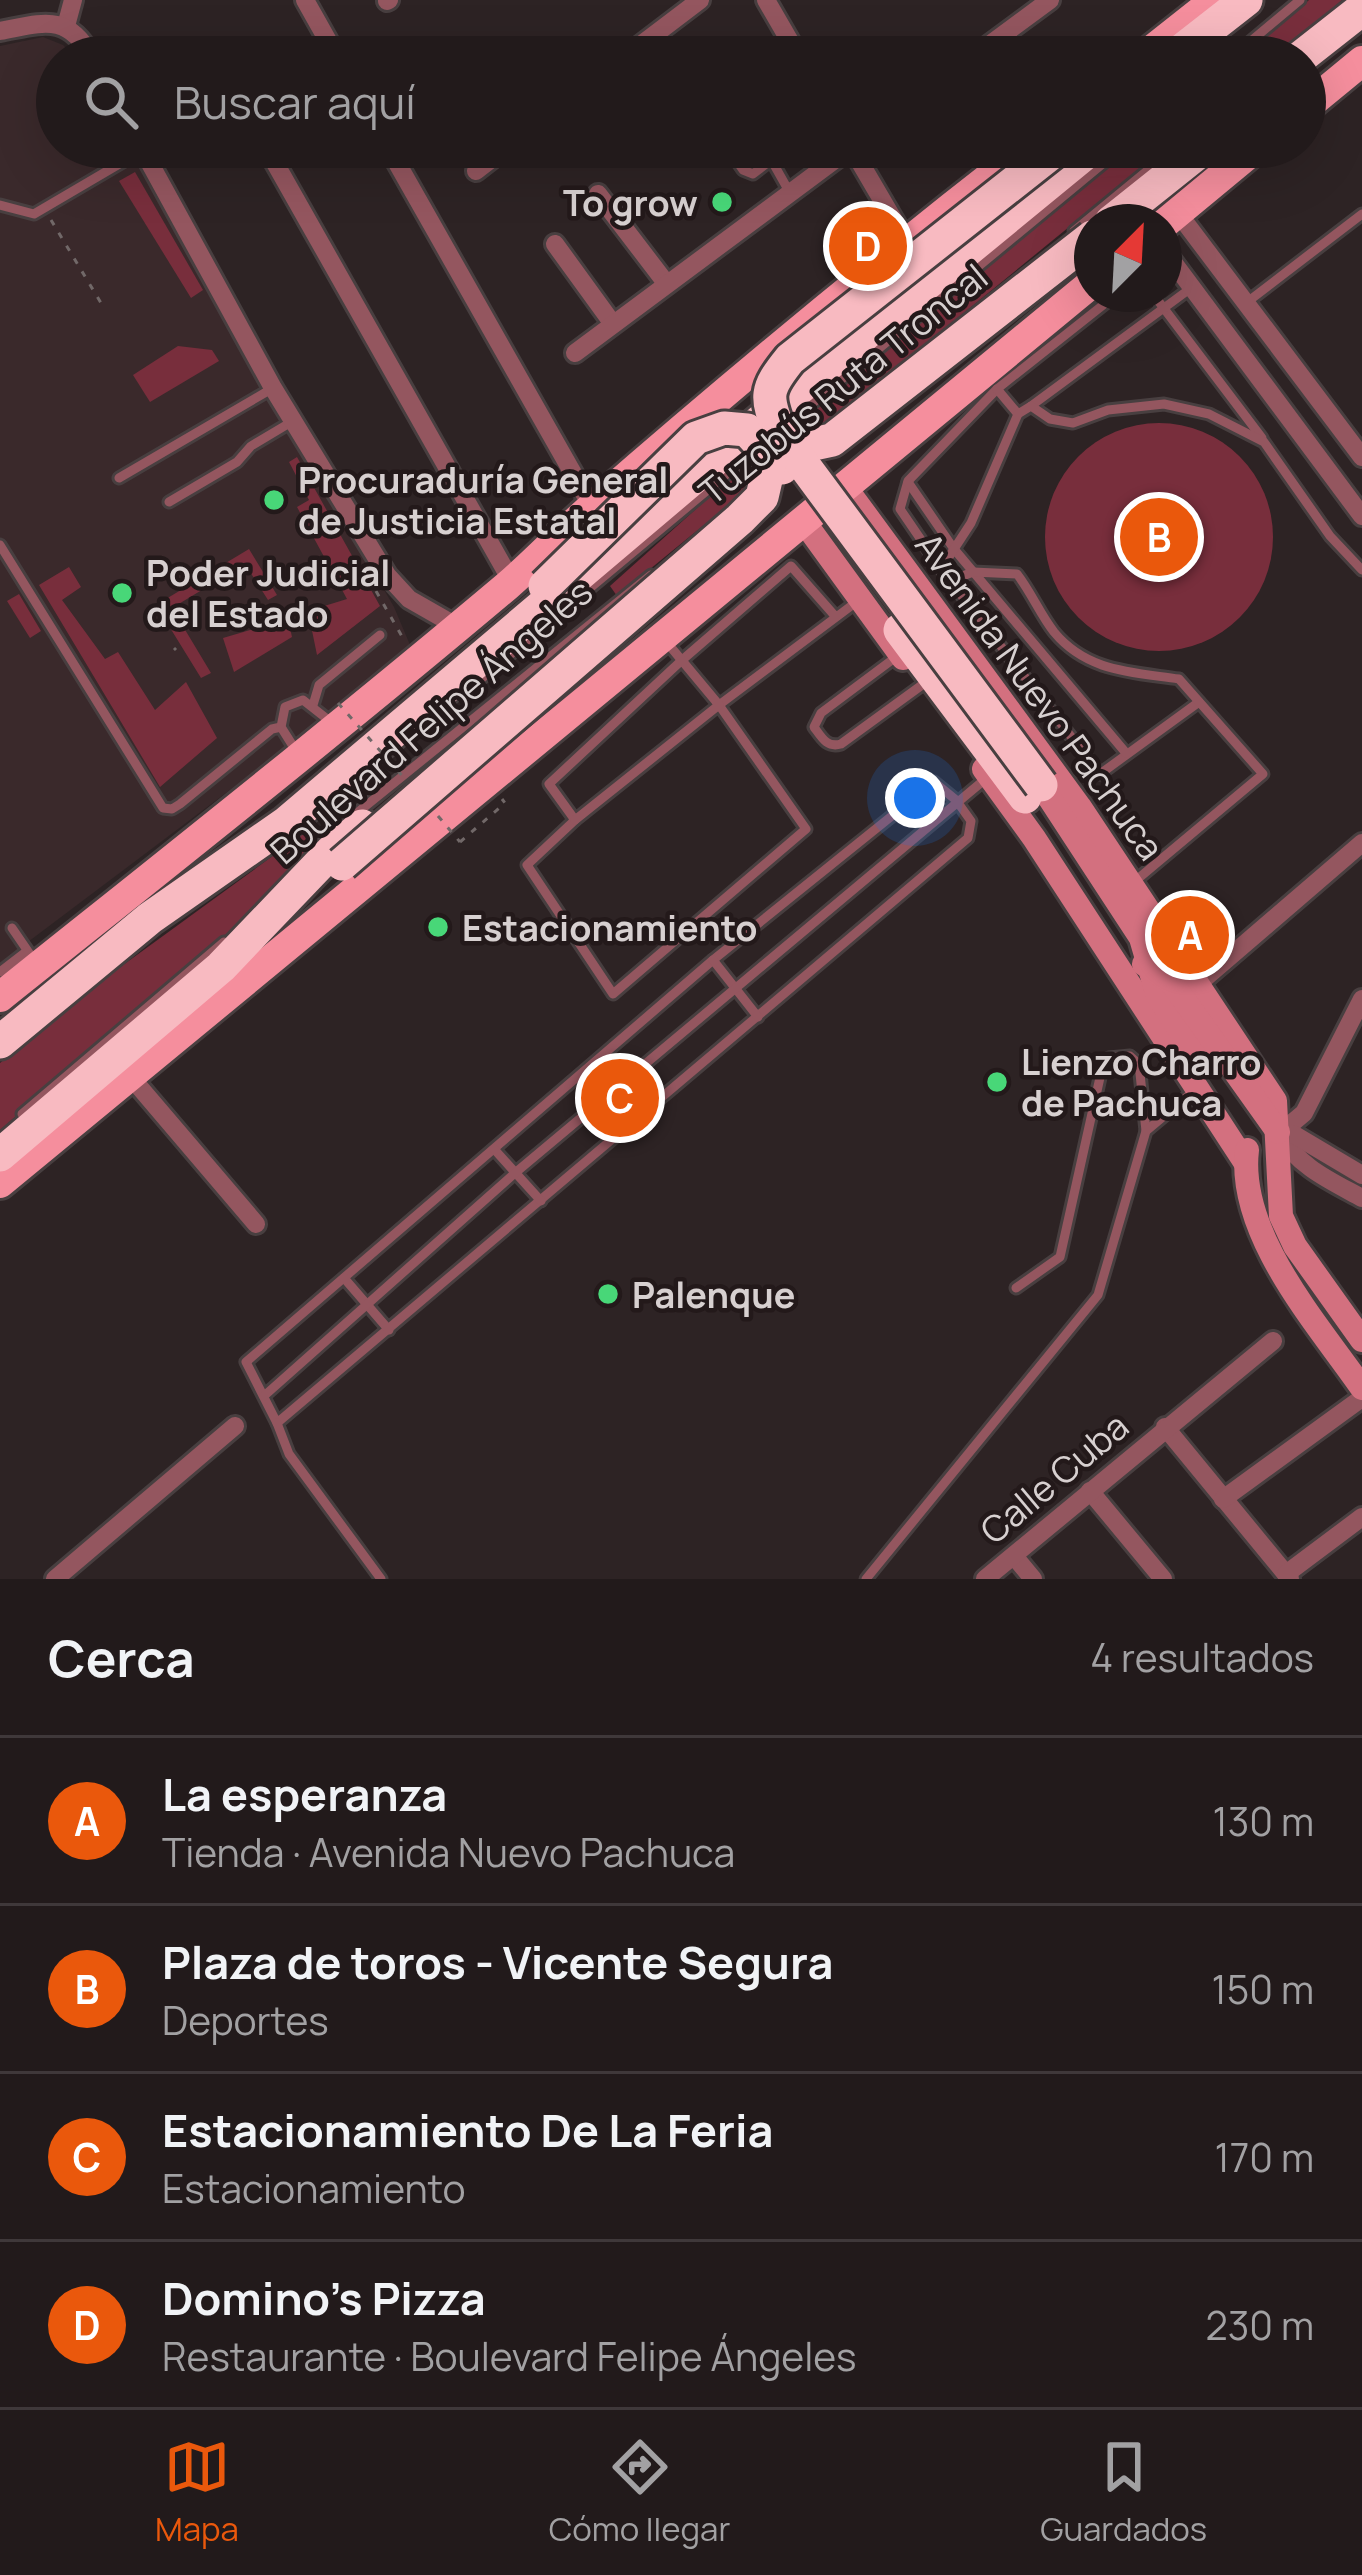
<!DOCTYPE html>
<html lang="es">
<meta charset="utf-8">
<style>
:root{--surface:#221a1b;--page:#2a2324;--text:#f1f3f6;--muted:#a2a1a3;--line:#3f383a;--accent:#ea580c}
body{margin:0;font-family:Manrope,sans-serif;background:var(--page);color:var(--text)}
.compass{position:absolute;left:1074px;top:204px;width:108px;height:108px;border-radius:50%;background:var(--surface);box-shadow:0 12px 48px #0002;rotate:24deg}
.you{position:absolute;left:915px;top:798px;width:42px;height:42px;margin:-30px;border:9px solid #fff;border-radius:50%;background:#1a73e8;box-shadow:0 0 0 18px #1a73e833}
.badge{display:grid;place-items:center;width:78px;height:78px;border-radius:50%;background:var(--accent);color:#fff;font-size:39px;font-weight:700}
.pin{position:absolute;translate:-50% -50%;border:6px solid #fff;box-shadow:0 3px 12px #0006}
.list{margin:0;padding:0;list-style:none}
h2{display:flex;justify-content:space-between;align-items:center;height:156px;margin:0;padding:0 48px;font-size:51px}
h2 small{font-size:39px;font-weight:400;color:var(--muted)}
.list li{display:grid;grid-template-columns:78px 1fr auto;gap:36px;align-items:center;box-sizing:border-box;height:168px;padding:0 48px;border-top:3px solid var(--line)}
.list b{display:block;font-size:45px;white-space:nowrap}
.list p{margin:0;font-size:39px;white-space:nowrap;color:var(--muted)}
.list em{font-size:39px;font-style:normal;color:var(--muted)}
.icon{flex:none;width:66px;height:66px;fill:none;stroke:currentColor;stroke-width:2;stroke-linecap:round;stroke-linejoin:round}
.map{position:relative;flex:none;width:1362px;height:1579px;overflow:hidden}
.search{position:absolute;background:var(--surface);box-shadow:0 12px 48px #0002;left:36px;right:36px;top:36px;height:132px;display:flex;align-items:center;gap:30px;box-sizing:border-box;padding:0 42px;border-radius:66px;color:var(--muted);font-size:45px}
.sheet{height:828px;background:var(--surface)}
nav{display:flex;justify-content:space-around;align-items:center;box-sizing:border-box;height:168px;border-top:3px solid var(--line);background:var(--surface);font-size:33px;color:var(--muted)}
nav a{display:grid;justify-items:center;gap:6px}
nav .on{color:var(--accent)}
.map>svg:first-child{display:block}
</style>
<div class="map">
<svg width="1362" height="1579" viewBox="0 0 1362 1579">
<rect width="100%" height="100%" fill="#2d2324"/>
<path fill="#3a292b" d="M 43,37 L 63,45 L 75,57 L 57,57 L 57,147 L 130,147 L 394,607 L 413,652 L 0,963 L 0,46 Z"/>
<g fill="#782e3c">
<path d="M 1309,0 L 1342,0 L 1277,57 L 1240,57 Z"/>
<path d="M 1132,147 L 1167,147 L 617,596 L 610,586 L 744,466 Z"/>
<path d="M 135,172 L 203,290 L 191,298 L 119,181 Z"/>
<path d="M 178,346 L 212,350 L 219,361 L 150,402 L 133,375 Z"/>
<circle cx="1159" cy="537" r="114"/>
<path d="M 297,457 L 380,606 L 317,655 L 308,611 L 347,599 L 297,507 L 309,500 L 289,462 Z"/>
<path d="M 249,549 L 277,595 L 268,600 L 245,564 L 172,608 L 211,673 L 201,678 L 156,605 Z"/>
<path d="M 69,567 L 81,587 L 62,600 L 105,659 L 118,652 L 155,710 L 186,682 L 217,738 L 160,787 L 39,585 Z"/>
<path d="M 19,594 L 41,631 L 30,638 L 7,601 Z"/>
<path d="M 288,619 L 292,637 L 234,672 L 223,638 Z"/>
<path d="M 307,831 L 319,847 L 262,904 L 0,1130 L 0,1063 L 86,992 Z"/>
</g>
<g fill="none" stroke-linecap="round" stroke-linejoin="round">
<g stroke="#483f40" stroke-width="15">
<g id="lane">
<path d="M 1232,57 L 1300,0"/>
<path d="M 727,147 L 743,170 L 753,174 L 788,147"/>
<path d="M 764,147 L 790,193"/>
<path d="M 0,205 L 34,214 L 143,150"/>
<path d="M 1074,231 L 1176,147"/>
<path d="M 1153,294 L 1262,438"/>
<path d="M 1246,303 L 1362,214"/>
<path d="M 997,389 L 908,481 L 900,509 L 941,569 L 1100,774 L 1199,702"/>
<path d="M 1031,406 L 1191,288"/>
<path d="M 1018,414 L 997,389 L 1117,294"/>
<path d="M 785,426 L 1123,147"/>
<path d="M 119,478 L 273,388"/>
<path d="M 908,482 L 954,549 L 1126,753"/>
<path d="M 169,502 L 237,462 L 251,446 L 293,421"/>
<path d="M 0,545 L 163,808 L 172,809 L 180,804 L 272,729 L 281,727"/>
<path d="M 941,569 L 971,523 L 1018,414 L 1031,406 L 1050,419 L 1073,423 L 1108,410 L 1164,404 L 1209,414 L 1264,442 L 1330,536 L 1362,570"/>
<path d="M 950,581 L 973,572 L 1017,574 C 1031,592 1040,614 1054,632 C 1087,672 1132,672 1179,679 L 1263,774 L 1134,882"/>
<path d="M 835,616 L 791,566 L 681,661 L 549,784 L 575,820 L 527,865 L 613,994 L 806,829 L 719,705 L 859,600"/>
<path d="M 900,654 L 821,713 L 814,727 C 822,738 827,748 841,744 L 922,685"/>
<path d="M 481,679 L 758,448"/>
<path d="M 313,705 L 319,685 L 380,635"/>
<path d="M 298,754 L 281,727 L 285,707 L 303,700 L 331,722"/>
<path d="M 934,782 L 956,800 L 971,821 L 968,838 L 277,1423 L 246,1362 L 713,960 Z"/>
<path d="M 352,817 L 651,575"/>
<path d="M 575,820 L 719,705 L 664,639"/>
<path d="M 12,928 L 36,963"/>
<path d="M 713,960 L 758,1017"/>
<path d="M 0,972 L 27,951"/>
<path d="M 22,1114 L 224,942"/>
<path d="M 494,1149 L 541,1201"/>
<path d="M 344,1278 L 389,1330"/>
<path d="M 1016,1288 L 1060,1257 L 1101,1073 L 1109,1058 L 1130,1056 L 1139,1064 L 1146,1131"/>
<path d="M 264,1396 L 515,1173 L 989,776"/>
<path d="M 277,1423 L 289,1454 L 381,1579"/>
<path d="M 866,1579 L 1098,1295 L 1146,1131 L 1195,1090"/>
</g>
</g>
<g stroke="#483f40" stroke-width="24">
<g id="street">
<path d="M 305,0 L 337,57"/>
<path d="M 766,0 L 799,57"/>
<path d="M 387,1 L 389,0"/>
<path d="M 66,26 L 73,0"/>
<path d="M 0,31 C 43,23 67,12 92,57"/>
<path d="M 625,57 L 700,0"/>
<path d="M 973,57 L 1050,0"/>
<path d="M 141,147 L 273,388 L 387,575 L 409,599 L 458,627"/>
<path d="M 266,147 L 512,582"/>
<path d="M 388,147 L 592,507"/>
<path d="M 851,147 L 906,241"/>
<path d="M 476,171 L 507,147"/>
<path d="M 598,194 L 666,283"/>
<path d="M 1178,213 L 1362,457"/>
<path d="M 555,244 L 613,324"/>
<path d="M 1164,250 L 1362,516"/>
<path d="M 575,353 L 852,147"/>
<path d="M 1198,984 L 1362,843"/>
<path d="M 130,1076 L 256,1224"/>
<path d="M 1279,1134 L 1304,1113 L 1362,999"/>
<path d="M 1279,1134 C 1299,1167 1329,1180 1362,1198"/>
<path d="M 1279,1134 L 1293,1134 L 1362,1175"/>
<path d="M 1165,1427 L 1290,1579"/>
<path d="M 1090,1491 L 1163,1579"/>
<path d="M 1223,1499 L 1362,1398"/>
<path d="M 1014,1556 L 1033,1579"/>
<path d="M 1286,1574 L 1362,1517"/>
<path d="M 55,1579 L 235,1426"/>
<path d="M 985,1579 L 1273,1341"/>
</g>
</g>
<g stroke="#483f40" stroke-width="30">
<g id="secondary">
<path d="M 845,487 L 1079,806 L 1275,1101 L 1281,1216 L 1295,1246 L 1362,1340"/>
<path d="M 802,519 L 903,658"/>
<path d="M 984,769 L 1034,838 L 1245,1162"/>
<path d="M 1041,785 L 1141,938 L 1158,996 L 1194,1052"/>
<path d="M 1144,964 L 1172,983 L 1278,1132"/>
<path d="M 1247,1150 C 1237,1234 1317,1323 1362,1388"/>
</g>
</g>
<g stroke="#483f40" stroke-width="36">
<g id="primary">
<path d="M 1143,57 L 1215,0"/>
<path d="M 1305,108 L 1362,61"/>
<path d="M 1164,224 L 1257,147"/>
<path d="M 0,997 C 170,861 341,726 507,586 C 537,560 564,531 594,505 C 735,382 880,262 1028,147"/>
<path d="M 0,1183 L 1092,283"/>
</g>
</g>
<g stroke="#483f40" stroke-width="39">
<g id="highway">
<path d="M 1173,57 L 1246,0"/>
<path d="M 1301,57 L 1362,9"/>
<path d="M 1111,222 L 1205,147"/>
<path d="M 900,630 L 1025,797"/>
<path d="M 0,1042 L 150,918 L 286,823 L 796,391 L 1093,147"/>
<path d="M 0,1155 L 221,967 L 331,852 L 362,826"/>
</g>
</g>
<g stroke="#716868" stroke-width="3" stroke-dasharray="6 9" stroke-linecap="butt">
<path d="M 51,220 L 101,303"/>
<path d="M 376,591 L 404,640"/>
<path d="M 174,648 L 176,650"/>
<path d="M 460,842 L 505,803 L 502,799"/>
</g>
<use href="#lane" stroke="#94565f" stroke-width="9"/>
<use href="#street" stroke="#94565f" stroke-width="18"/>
<use href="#secondary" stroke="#d3707f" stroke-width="24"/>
<use href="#primary" stroke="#f58e9d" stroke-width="30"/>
<use href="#highway" stroke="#f8bac1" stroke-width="33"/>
<g stroke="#483f40" stroke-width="39" stroke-linecap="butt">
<g id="highway-bridge">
<path d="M 786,439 L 818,443 L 832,440 L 1092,237"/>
<path d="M 545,586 L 696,438 L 724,428 L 747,430 L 782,468"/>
<path d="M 1041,785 L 780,433 C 765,396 765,390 790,359 L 1059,147"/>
<path d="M 342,864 L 740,519 L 762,497 L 772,454"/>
</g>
</g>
<g stroke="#716868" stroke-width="3" stroke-dasharray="6 9" stroke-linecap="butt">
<path d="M 338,703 L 404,778"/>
<path d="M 438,816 L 460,842"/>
</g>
<use href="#highway-bridge" stroke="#f8bac1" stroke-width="33"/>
</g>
<g fill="#48d778" stroke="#23191a" stroke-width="4.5">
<circle cx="722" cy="202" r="12"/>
<circle cx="274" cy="500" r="12"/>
<circle cx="122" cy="593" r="12"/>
<circle cx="438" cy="927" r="12"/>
<circle cx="997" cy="1082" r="12"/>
<circle cx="608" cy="1294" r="12"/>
</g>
<g text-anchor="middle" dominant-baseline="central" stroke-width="9" stroke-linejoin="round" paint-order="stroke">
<g font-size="36" font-weight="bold" fill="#d7d0d0" stroke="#23191a" text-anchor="start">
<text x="698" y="202" text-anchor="end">To grow</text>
<text x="298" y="479">Procuraduría General<tspan x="298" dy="41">de Justicia Estatal</tspan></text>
<text x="146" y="572">Poder Judicial<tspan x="146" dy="41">del Estado</tspan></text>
<text x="462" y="927">Estacionamiento</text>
<text x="1021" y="1061">Lienzo Charro<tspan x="1021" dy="41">de Pachuca</tspan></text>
<text x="632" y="1294">Palenque</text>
</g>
<g font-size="36" fill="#d7d0d0" stroke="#23191a">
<text transform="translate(843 384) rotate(-39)">Tuzobús Ruta Troncal</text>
<text transform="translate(1040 696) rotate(54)">Avenida Nuevo Pachuca</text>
<text transform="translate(431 721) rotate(-41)">Boulevard Felipe Ángeles</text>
<text transform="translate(1054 1478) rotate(-40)">Calle Cuba</text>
</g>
</g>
</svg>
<svg class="compass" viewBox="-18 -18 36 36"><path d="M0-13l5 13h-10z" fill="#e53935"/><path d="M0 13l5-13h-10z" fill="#a2a1a3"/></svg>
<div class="you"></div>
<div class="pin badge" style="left:1190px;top:935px">A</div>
<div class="pin badge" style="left:1159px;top:537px">B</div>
<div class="pin badge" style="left:620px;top:1098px">C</div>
<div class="pin badge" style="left:868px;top:246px">D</div>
<div class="search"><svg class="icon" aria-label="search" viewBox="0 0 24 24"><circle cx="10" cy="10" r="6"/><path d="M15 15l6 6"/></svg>Buscar aquí</div>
</div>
<section class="sheet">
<h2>Cerca<small>4 resultados</small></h2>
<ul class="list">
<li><span class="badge">A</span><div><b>La esperanza</b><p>Tienda · Avenida Nuevo Pachuca</p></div><em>130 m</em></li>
<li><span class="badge">B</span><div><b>Plaza de toros - Vicente Segura</b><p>Deportes</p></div><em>150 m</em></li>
<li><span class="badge">C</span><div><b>Estacionamiento De La Feria</b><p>Estacionamiento</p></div><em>170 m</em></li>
<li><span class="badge">D</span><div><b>Domino's Pizza</b><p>Restaurante · Boulevard Felipe Ángeles</p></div><em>230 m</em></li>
</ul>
</section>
<nav>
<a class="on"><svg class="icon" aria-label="map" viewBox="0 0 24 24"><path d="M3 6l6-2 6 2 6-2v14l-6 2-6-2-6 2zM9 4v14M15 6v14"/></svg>Mapa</a>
<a><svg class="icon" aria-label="directions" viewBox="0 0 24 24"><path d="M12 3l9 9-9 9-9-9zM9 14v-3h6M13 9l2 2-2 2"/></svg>Cómo llegar</a>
<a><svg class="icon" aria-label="saved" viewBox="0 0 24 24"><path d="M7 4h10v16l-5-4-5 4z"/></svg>Guardados</a>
</nav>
